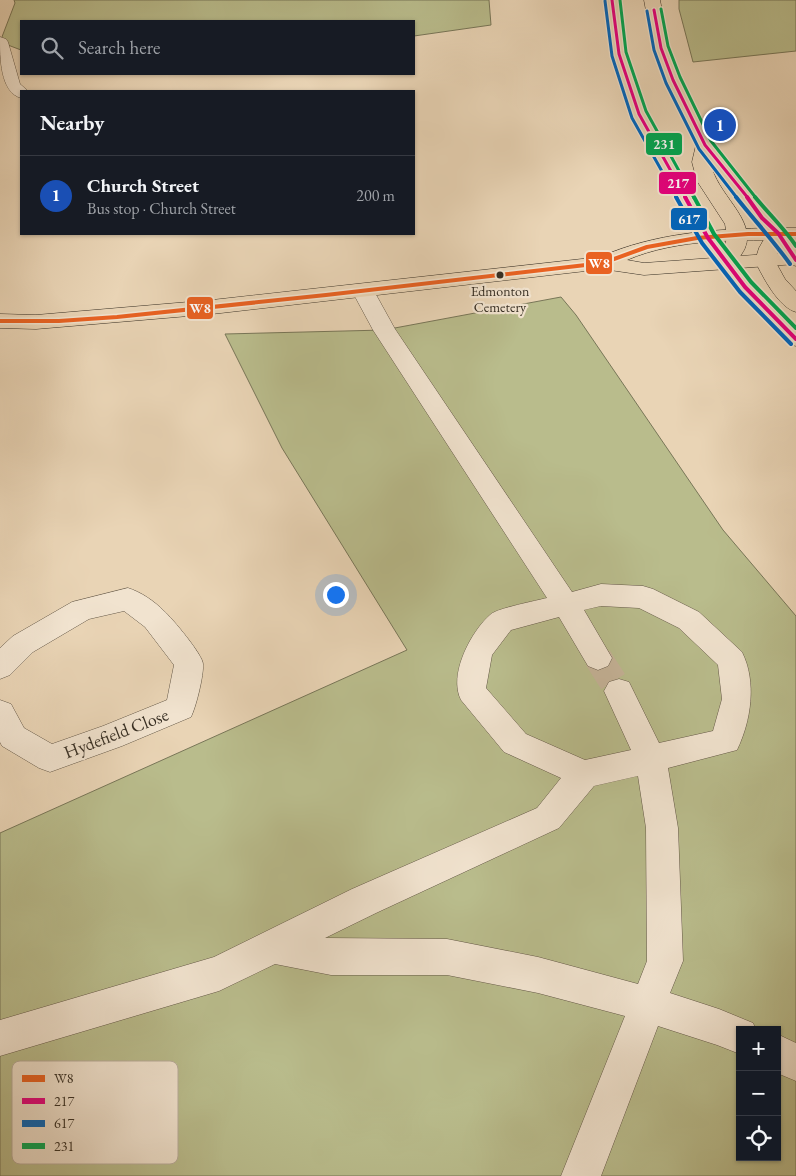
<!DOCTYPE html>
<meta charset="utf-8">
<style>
:root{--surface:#171b24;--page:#242831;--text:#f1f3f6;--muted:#9ea1a6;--line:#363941;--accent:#d93025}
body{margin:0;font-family:"EB Garamond",serif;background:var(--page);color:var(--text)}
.controls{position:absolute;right:15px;bottom:15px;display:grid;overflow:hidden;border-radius:0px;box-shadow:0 1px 4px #0004}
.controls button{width:45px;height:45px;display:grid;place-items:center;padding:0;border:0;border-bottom:1px solid var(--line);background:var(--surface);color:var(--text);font:25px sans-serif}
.you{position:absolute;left:335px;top:594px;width:18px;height:18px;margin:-12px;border:4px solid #fff;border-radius:50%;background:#1a73e8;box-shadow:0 0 0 8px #1a73e833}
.badge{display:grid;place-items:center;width:32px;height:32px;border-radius:50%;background:var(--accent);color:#fff;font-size:16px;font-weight:700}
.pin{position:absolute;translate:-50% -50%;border:2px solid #fff;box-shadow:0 1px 5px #0006}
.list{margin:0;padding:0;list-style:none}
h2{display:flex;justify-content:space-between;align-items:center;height:65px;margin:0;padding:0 20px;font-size:21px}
h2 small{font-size:16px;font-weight:400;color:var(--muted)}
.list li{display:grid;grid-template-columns:32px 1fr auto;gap:15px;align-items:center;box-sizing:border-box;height:80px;padding:0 20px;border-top:1px solid var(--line)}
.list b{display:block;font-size:19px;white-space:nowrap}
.list p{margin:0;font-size:16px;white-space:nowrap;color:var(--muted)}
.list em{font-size:16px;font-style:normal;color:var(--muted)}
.icon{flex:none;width:28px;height:28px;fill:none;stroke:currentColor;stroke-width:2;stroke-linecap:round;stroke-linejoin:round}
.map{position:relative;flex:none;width:796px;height:1176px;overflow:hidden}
.search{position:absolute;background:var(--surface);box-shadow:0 1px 4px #0004;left:20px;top:20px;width:395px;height:55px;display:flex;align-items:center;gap:12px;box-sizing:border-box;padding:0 18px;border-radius:0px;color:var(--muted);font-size:19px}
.panel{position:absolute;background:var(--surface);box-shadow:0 1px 4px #0004;left:20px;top:90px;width:395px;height:145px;border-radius:0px}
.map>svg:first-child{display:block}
</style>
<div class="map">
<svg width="796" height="1176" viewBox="0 0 796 1176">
<rect width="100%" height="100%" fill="#e9d4b5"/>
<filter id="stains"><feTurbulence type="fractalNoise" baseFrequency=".004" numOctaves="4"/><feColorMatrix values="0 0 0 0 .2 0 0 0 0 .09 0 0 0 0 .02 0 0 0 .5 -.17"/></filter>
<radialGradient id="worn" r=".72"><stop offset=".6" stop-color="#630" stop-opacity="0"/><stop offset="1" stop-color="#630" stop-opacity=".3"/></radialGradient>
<g fill="#b9bc8c" stroke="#787658" fill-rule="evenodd">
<path d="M 14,0 L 489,0 L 491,25 L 414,36 L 414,21 L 21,21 L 21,50 L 0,42 L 15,3 Z"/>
<path d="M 679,0 L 796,0 L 796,51 L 693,62 L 679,9 Z"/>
<path d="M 561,297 L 576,315 L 723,530 L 796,616 L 796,1176 L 0,1176 L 0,833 L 407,650 L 282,448 L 225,334 L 384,330 ZM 740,1030 L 777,1030 L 777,1157 L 740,1157 Z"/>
</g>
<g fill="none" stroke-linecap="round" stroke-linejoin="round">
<path stroke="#c5b398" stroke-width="28" stroke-dasharray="28 14" stroke-linecap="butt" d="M 598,658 L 619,691"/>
<g stroke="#645848" stroke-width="1">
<g id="minor">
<path d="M 0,37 L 6,39 L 8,42 L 20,84 L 28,91 L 21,91 L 21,98 C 0,92 0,58 0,37 Z"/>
<path d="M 363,285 L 371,286 L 374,291 L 395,329 L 572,592 L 601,584 L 643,586 L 653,589 L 699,612 L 742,652 C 757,682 751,721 737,750 L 668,768 L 678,828 L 683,961 L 670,993 L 719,1009 L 753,1023 L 756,1030 L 740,1030 L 740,1054 L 717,1045 L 658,1026 L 601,1176 L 561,1176 L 625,1016 L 538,993 L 447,975 L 331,975 L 275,964 L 219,991 L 0,1056 L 0,1020 L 214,957 L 352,889 L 537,808 L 561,778 L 504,752 L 461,700 C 448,675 471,631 491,614 C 499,608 535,601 547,598 L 373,330 L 352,291 L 355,286 ZM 601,606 L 639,608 L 679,628 L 718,665 L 722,699 L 713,731 L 659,743 L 629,682 L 619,679 L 609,682 L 604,691 L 631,750 L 585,760 L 526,734 L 486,688 L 492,655 L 511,630 L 559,617 L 588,666 L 598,670 L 608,666 L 612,658 L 584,610 ZM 638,776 L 646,828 L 647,961 L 638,984 L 538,957 L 447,939 L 325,938 L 376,913 L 559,828 L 594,786 Z"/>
<path d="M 128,588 C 141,592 154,601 164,611 C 172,618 203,655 203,664 C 204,675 196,707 191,717 L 122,746 L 50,772 L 39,768 L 2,746 L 0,742 L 0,700 L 11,704 L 24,728 L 52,744 L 103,726 L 167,700 L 174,665 L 145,627 L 124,611 L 89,619 L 33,652 L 10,675 L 0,679 L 0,648 L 13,636 L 72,602 Z"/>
<path d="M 777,1034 L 796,1043 L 796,1081 L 777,1073 Z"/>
</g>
</g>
<g stroke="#372f24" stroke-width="1">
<path id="major" d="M 773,228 L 796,228 L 796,240 C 741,240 678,238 627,260 L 644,263 L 796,252 L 796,264 L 644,275 L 603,269 L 212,314 L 36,329 L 0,328 L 0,314 L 36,315 L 212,300 L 600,257 C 655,233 714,229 773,228 Z"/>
</g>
<g stroke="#372f24" stroke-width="1">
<path id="highway" d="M 604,0 L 620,0 L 627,54 L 648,114 L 701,209 L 725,247 L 727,236 L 725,224 L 697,181 L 692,162 L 696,145 L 665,80 L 653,48 L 644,0 L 660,0 L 669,48 L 681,80 L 713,143 L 769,214 L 785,229 L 796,245 L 796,266 L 789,264 L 779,249 L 775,261 L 785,279 L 796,291 L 796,312 C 778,307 763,277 755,261 L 759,248 L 767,234 L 755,222 L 711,163 C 715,193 757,219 745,248 C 743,253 739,257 737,262 L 752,283 L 796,326 L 796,346 L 788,344 L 738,291 L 698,238 L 630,114 L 611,54 Z"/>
</g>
<use href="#minor" fill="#f1e3cf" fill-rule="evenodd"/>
<use href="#major" fill="#e9d4b5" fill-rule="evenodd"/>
<use href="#highway" fill="#e9d4b5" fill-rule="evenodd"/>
<g stroke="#f1e3cf" stroke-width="7">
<path id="bus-1" d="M 0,321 L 59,321 L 117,317 L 326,295 L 603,263 L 647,247 L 697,238 L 748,234 L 796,234"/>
</g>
<g stroke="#f1e3cf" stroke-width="5.5">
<g id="bus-2-far1">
<path d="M 612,0 L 619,54 L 639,114 L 686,198"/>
<path d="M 654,10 L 661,48 L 673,80 L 705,145 L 748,198"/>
</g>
</g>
<g stroke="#f1e3cf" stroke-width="7">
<g id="bus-2">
<path d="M 685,197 L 708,238 L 745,287 L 796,339"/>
<path d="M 747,197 L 762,218 L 778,233 L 796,260"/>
</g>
</g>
<g stroke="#f1e3cf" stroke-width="5.5">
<g id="bus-3-far1">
<path d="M 605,1 L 612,56 L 632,118 L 677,198"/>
<path d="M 647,11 L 654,50 L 666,83 L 699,149 L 737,198"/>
</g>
</g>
<g stroke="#f1e3cf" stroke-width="7">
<g id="bus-3">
<path d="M 676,197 L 702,243 L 740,292 L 791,344"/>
<path d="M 736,197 C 754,220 773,240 790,264"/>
</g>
</g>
<g stroke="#f1e3cf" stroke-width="5.5">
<g id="bus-4-far1">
<path d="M 620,0 L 626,52 L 646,111 L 694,198"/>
<path d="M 661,9 L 668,46 L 680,77 L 711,141 L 756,198"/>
</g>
</g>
<g stroke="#f1e3cf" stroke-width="7">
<g id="bus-4">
<path d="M 694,197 L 714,234 L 751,282 L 796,328"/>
<path d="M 755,197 C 769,214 784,228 796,246"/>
</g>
</g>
<use href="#bus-1" stroke="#e96222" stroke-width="4"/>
<use href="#bus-2-far1" stroke="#e5007d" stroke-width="3"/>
<use href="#bus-2" stroke="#e5007d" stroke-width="4"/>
<use href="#bus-3-far1" stroke="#0065bd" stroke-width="3"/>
<use href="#bus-3" stroke="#0065bd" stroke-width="4"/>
<use href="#bus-4-far1" stroke="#00a651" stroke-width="3"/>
<use href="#bus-4" stroke="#00a651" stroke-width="4"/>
</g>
<circle fill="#372f24" stroke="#f1e3cf" stroke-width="2" cx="500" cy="275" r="4.5"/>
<g text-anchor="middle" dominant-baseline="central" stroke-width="4.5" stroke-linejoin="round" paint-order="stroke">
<g font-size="14" fill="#372f24" stroke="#f1e3cf">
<text x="500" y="291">Edmonton<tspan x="500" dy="16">Cemetery</tspan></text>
</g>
<g font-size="18" fill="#372f24" stroke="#f1e3cf">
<text transform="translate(116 733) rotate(-21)">Hydefield Close</text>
</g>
</g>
<rect x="12" y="1061" width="166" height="103" rx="8" fill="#f1e3cf" stroke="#b9ad9c" stroke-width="1"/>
<rect x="22" y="1075" width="23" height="7" fill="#e96222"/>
<rect x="22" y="1098" width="23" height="6" fill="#e5007d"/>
<rect x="22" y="1120" width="23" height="7" fill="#0065bd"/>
<rect x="22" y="1143" width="23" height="6" fill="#00a651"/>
<g font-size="14" fill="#372f24">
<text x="54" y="1083">W8</text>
<text x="54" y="1106">217</text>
<text x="54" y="1128">617</text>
<text x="54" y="1151">231</text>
</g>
<g stroke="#f1e3cf" stroke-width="2">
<rect x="645" y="132" width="38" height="24" rx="5" fill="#00a651"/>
<rect x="658" y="171" width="39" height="24" rx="5" fill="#e5007d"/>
<rect x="670" y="207" width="38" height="24" rx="5" fill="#0065bd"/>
<rect x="585" y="251" width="28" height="24" rx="5" fill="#e96222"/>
<rect x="186" y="296" width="28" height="24" rx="5" fill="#e96222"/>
</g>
<g font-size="14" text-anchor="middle" font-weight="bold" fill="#fff">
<text x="664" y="149">231</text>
<text x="678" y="188">217</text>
<text x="689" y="224">617</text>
<text x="599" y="268">W8</text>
<text x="200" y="313">W8</text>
</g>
<rect width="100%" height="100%" filter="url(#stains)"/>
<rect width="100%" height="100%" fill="url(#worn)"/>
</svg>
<div class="controls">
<button>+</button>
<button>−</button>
<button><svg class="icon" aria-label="locate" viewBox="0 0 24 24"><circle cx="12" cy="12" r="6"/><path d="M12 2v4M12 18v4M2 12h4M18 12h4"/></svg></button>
</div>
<div class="you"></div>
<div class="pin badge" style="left:720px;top:125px;background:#1a4fb4">1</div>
<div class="search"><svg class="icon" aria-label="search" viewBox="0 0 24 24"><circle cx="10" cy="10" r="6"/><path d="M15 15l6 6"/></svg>Search here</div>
<section class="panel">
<h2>Nearby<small></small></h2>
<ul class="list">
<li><span class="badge" style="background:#1a4fb4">1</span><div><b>Church Street</b><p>Bus stop · Church Street</p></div><em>200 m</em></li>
</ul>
</section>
</div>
